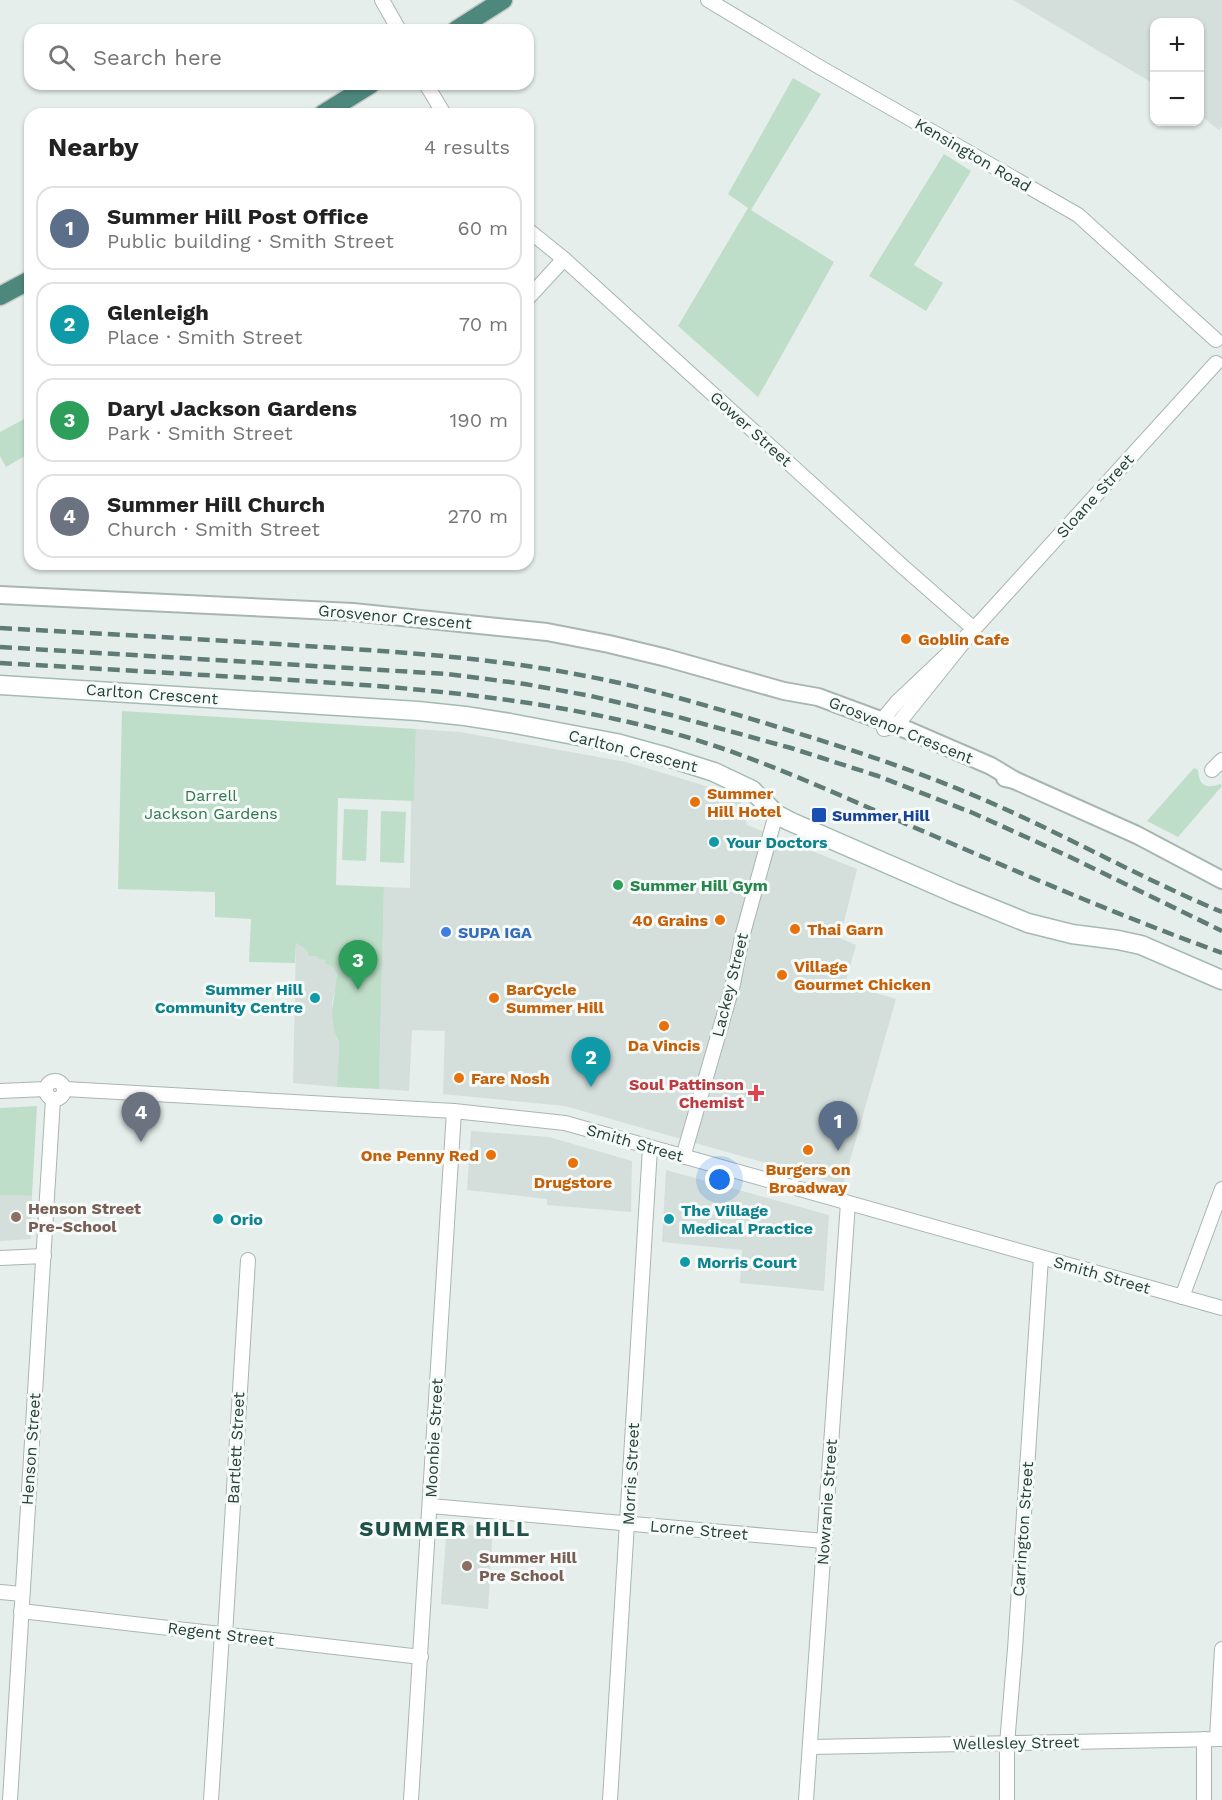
<!DOCTYPE html>
<meta charset="utf-8">
<style>
:root{--surface:#fff;--page:#f2f2f2;--text:#222;--muted:#767676;--line:#e0e0e0;--accent:#0f766e}
body{margin:0;font-family:"Work Sans",sans-serif;background:var(--page);color:var(--text)}
.controls{position:absolute;right:18px;top:18px;display:grid;overflow:hidden;border-radius:12px;box-shadow:0 2px 4px #0004}
.controls button{width:54px;height:54px;display:grid;place-items:center;padding:0;border:0;border-bottom:2px solid var(--line);background:var(--surface);color:var(--text);font:30px sans-serif}
.you{position:absolute;left:720px;top:1180px;width:21px;height:21px;margin:-15px;border:4px solid #fff;border-radius:50%;background:#1a73e8;box-shadow:0 0 0 9px #1a73e833}
.badge{display:grid;place-items:center;width:39px;height:39px;border-radius:50%;background:var(--accent);color:#fff;font-size:20px;font-weight:700}
.pin{position:absolute;translate:-50% -50px;filter:drop-shadow(0 2px 3px #0008)}
.pin::after{content:'';position:absolute;top:32px;width:21px;height:18px;background:inherit;clip-path:polygon(0 0,100% 0,50% 100%)}
.list{margin:0;padding:0;list-style:none}
h2{display:flex;justify-content:space-between;align-items:center;height:78px;margin:0;padding:0 24px;font-size:26px}
h2 small{font-size:20px;font-weight:400;color:var(--muted)}
.list li{display:grid;grid-template-columns:39px 1fr auto;gap:18px;align-items:center;box-sizing:border-box;height:84px;margin:0 12px 12px;padding:0 12px;border:2px solid var(--line);border-radius:18px}
.list b{display:block;font-size:22px;white-space:nowrap}
.list p{margin:0;font-size:20px;white-space:nowrap;color:var(--muted)}
.list em{font-size:20px;font-style:normal;color:var(--muted)}
.icon{flex:none;width:33px;height:33px;fill:none;stroke:currentColor;stroke-width:2;stroke-linecap:round;stroke-linejoin:round}
.map{position:relative;flex:none;width:1222px;height:1800px;overflow:hidden}
.search{position:absolute;background:var(--surface);box-shadow:0 2px 4px #0004;left:24px;top:24px;width:510px;height:66px;display:flex;align-items:center;gap:15px;box-sizing:border-box;padding:0 21px;border-radius:18px;color:var(--muted);font-size:22px}
.panel{position:absolute;background:var(--surface);box-shadow:0 2px 4px #0004;left:24px;top:108px;width:510px;height:462px;border-radius:18px}
.map>svg:first-child{display:block}
</style>
<div class="map">
<svg width="1222" height="1800" viewBox="0 0 1222 1800">
<rect width="100%" height="100%" fill="#e5eeeb"/>
<g fill="#d4deda">
<path d="M 1013,0 L 1222,0 L 1222,126 L 1219,130 L 1200,115 L 1200,22 L 1154,22 L 1154,84 Z"/>
<path d="M 416,729 L 460,732 L 626,762 L 739,796 L 747,825 L 857,869 L 840,938 L 856,945 L 845,984 L 896,999 L 843,1185 L 565,1106 L 443,1094 L 445,1031 L 412,1030 L 409,1091 L 379,1089 L 384,887 L 410,888 L 411,801 L 414,801 Z"/>
<path d="M 296,943 L 302,945 L 306,949 L 309,956 L 318,956 L 326,960 L 336,970 L 337,980 L 332,1003 L 337,1039 L 339,1043 L 337,1087 L 293,1083 Z"/>
<path d="M 471,1131 L 549,1137 L 632,1161 L 631,1212 L 547,1205 L 547,1199 L 467,1190 Z"/>
<path d="M 666,1170 L 829,1215 L 824,1291 L 740,1283 L 742,1250 L 662,1242 Z"/>
<path d="M 0,1195 L 32,1196 L 31,1239 L 0,1241 Z"/>
<path d="M 447,1523 L 493,1527 L 488,1609 L 441,1604 Z"/>
</g>
<g fill="#bfdec9">
<path d="M 793,78 L 821,94 L 751,210 L 834,262 L 758,397 L 678,326 L 748,208 L 728,194 Z"/>
<path d="M 944,154 L 971,171 L 914,265 L 943,283 L 926,311 L 869,276 Z"/>
<path d="M 30,416 L 30,453 L 6,467 L 0,456 L 0,432 Z"/>
<path d="M 122,711 L 416,729 L 414,801 L 338,798 L 336,885 L 384,887 L 379,1089 L 337,1087 L 339,1043 L 334,1030 L 332,1012 L 337,975 L 334,968 L 330,965 L 325,964 L 326,960 L 318,959 L 317,956 L 309,956 L 306,949 L 296,943 L 295,963 L 249,962 L 251,919 L 215,917 L 215,892 L 118,889 Z"/>
<path d="M 1194,768 L 1198,770 C 1199,786 1206,789 1220,784 L 1222,786 L 1178,837 L 1147,821 Z"/>
<path d="M 344,809 L 368,810 L 366,861 L 342,860 Z"/>
<path d="M 381,811 L 406,812 L 404,863 L 380,862 Z"/>
<path d="M 37,1106 L 32,1196 L 0,1195 L 0,1108 Z"/>
</g>
<g fill="none" stroke-linecap="round" stroke-linejoin="round">
<g stroke="#a8b6b2" stroke-width="16">
<g id="minor">
<path d="M 382,0 L 399,30"/>
<path d="M 708,0 L 816,65 L 1078,215 L 1216,340"/>
<path d="M 426,84 L 444,114"/>
<path d="M 528,230 L 564,259 L 901,565 L 974,629"/>
<path d="M 528,298 L 564,259"/>
<path d="M 974,629 L 898,701 L 882,720 L 884,729 L 897,725 L 974,629 L 1216,363"/>
<path d="M 1212,770 L 1222,760"/>
<circle cx="55" cy="1090" r="9"/>
<path d="M 65,1089 L 454,1111 L 565,1123 L 1222,1308"/>
<path d="M 0,1091 L 46,1089"/>
<path d="M 683,1157 L 733,984 L 742,937 L 776,814"/>
<path d="M 0,1258 L 44,1256"/>
<path d="M 1182,1297 L 1222,1189"/>
<path d="M 431,1506 L 824,1541"/>
<path d="M 0,1592 L 22,1594"/>
<path d="M 21,1611 L 421,1657"/>
<path d="M 225,1635 L 248,1260"/>
<path d="M 1204,1739 L 1204,1800"/>
<path d="M 1217,1739 L 1222,1649"/>
<path d="M 810,1747 L 1222,1739"/>
<path d="M 10,1800 L 53,1099"/>
<path d="M 211,1800 L 222,1634"/>
<path d="M 411,1800 L 454,1111"/>
<path d="M 610,1800 L 650,1148"/>
<path d="M 806,1800 L 848,1203"/>
<path d="M 1007,1800 L 1007,1744 L 1015,1649 L 1041,1258"/>
</g>
</g>
<g stroke="#a8b6b2" stroke-width="20">
<g id="tertiary">
<path d="M 0,595 L 353,612 L 547,632 L 609,644 L 667,658 L 784,691 L 818,697 L 910,731 L 991,766 L 1014,780"/>
<path d="M 1005,778 L 1014,780 L 1137,835 L 1222,880"/>
</g>
</g>
<g stroke="#a4bab3" stroke-width="21">
<path id="secondary" d="M 0,685 L 418,711 L 465,716 L 510,723 L 616,743 L 667,757 L 714,772 L 752,790 L 776,814 L 789,821 L 954,893 L 1028,923 L 1072,934 L 1118,940 L 1141,945 L 1222,980"/>
</g>
<g stroke="#c2cac8" stroke-width="21">
<g id="trunk">
<path d="M 456,30 L 503,0"/>
<path d="M 323,114 L 371,84"/>
<path d="M 0,296 L 30,280"/>
</g>
</g>
<use href="#minor" stroke="#fff" stroke-width="14"/>
<use href="#tertiary" stroke="#fff" stroke-width="16"/>
<use href="#secondary" stroke="#fff" stroke-width="18"/>
<use href="#trunk" stroke="#4e877c" stroke-width="18"/>
<g stroke="#5f7b75" stroke-width="4.5" stroke-dasharray="12 6" stroke-linecap="butt">
<path d="M 0,628 C 102,634 204,639 306,646 C 401,652 497,658 591,677 C 643,687 694,702 745,717 C 824,741 903,765 980,798 C 1062,833 1140,878 1222,912"/>
<path d="M 0,647 L 447,674 L 525,684 L 591,696 L 671,715 L 791,748 L 878,776 L 973,813 L 1070,857 L 1222,931"/>
<path d="M 0,663 C 91,668 183,674 274,679 C 406,687 537,697 665,731 C 745,752 821,787 897,820 C 1004,866 1112,913 1222,953"/>
</g>
</g>
<g fill="#e8710a" stroke="#f6faf8" stroke-width="2">
<circle cx="906" cy="639" r="6"/>
<circle cx="695" cy="802" r="6"/>
<circle cx="720" cy="920" r="6"/>
<circle cx="795" cy="929" r="6"/>
<circle cx="782" cy="975" r="6"/>
<circle cx="494" cy="998" r="6"/>
<circle cx="664" cy="1026" r="6"/>
<circle cx="459" cy="1078" r="6"/>
<circle cx="808" cy="1150" r="6"/>
<circle cx="491" cy="1155" r="6"/>
<circle cx="573" cy="1163" r="6"/>
</g>
<rect fill="#1a4fb4" stroke="#f6faf8" stroke-width="2" x="811" y="807" width="16" height="16" rx="3"/>
<g fill="#0f9aa8" stroke="#f6faf8" stroke-width="2">
<circle cx="714" cy="842" r="6"/>
<circle cx="315" cy="998" r="6"/>
<circle cx="218" cy="1219" r="6"/>
<circle cx="669" cy="1219" r="6"/>
<circle cx="685" cy="1262" r="6"/>
</g>
<circle fill="#2e9e5b" stroke="#f6faf8" stroke-width="2" cx="618" cy="885" r="6"/>
<circle fill="#3f7fe0" stroke="#f6faf8" stroke-width="2" cx="446" cy="932" r="6"/>
<path fill="#e0444e" stroke="#f6faf8" stroke-width="2" d="M753 1084h6v6h6v6h-6v6h-6v-6h-6v-6h6z"/>
<g fill="#8d6e63" stroke="#f6faf8" stroke-width="2">
<circle cx="16" cy="1217" r="6"/>
<circle cx="467" cy="1566" r="6"/>
</g>
<g text-anchor="middle" dominant-baseline="central" stroke-width="6" stroke-linejoin="round" paint-order="stroke">
<g font-size="16" fill="#25403a" stroke="#f6faf8">
<text transform="translate(973 155) rotate(30)">Kensington Road</text>
<text transform="translate(751 429) rotate(42)">Gower Street</text>
<text transform="translate(1095 496) rotate(-48)">Sloane Street</text>
<text transform="translate(395 617) rotate(5)">Grosvenor Crescent</text>
<text transform="translate(152 694) rotate(4)">Carlton Crescent</text>
<text transform="translate(901 730) rotate(22)">Grosvenor Crescent</text>
<text transform="translate(633 751) rotate(14)">Carlton Crescent</text>
<text transform="translate(730 985) rotate(-76)">Lackey Street</text>
<text transform="translate(635 1143) rotate(16)">Smith Street</text>
<text transform="translate(1102 1275) rotate(16)">Smith Street</text>
<text transform="translate(434 1438) rotate(-87)">Moonbie Street</text>
<text transform="translate(236 1448) rotate(-87)">Bartlett Street</text>
<text transform="translate(31 1449) rotate(-86)">Henson Street</text>
<text transform="translate(631 1474) rotate(-87)">Morris Street</text>
<text transform="translate(827 1502) rotate(-86)">Nowranie Street</text>
<text transform="translate(1023 1529) rotate(-86)">Carrington Street</text>
<text transform="translate(699 1530) rotate(5)">Lorne Street</text>
<text transform="translate(221 1634) rotate(7)">Regent Street</text>
<text transform="translate(1016 1743) rotate(-1)">Wellesley Street</text>
</g>
<g font-size="16" font-weight="bold" fill="#c56008" stroke="#f6faf8" text-anchor="start">
<text x="918" y="639">Goblin Cafe</text>
<text x="707" y="793">Summer<tspan x="707" dy="18">Hill Hotel</tspan></text>
<text x="708" y="920" text-anchor="end">40 Grains</text>
<text x="807" y="929">Thai Garn</text>
<text x="794" y="966">Village<tspan x="794" dy="18">Gourmet Chicken</tspan></text>
<text x="506" y="989">BarCycle<tspan x="506" dy="18">Summer Hill</tspan></text>
<text x="664" y="1045" text-anchor="middle">Da Vincis</text>
<text x="471" y="1078">Fare Nosh</text>
<text x="479" y="1155" text-anchor="end">One Penny Red</text>
<text x="808" y="1169" text-anchor="middle">Burgers on<tspan x="808" dy="18">Broadway</tspan></text>
<text x="573" y="1182" text-anchor="middle">Drugstore</text>
</g>
<g font-size="16" fill="#2f764e" stroke="#f6faf8">
<text x="211" y="795">Darrell<tspan x="211" dy="18">Jackson Gardens</tspan></text>
</g>
<g font-size="16" font-weight="bold" fill="#164399" stroke="#f6faf8" text-anchor="start">
<text x="832" y="815">Summer Hill</text>
</g>
<g font-size="16" font-weight="bold" fill="#0d838f" stroke="#f6faf8" text-anchor="start">
<text x="726" y="842">Your Doctors</text>
<text x="303" y="989" text-anchor="end">Summer Hill<tspan x="303" dy="18">Community Centre</tspan></text>
<text x="681" y="1210">The Village<tspan x="681" dy="18">Medical Practice</tspan></text>
<text x="230" y="1219">Orio</text>
<text x="697" y="1262">Morris Court</text>
</g>
<g font-size="16" font-weight="bold" fill="#27864d" stroke="#f6faf8" text-anchor="start">
<text x="630" y="885">Summer Hill Gym</text>
</g>
<g font-size="16" font-weight="bold" fill="#366cbe" stroke="#f6faf8" text-anchor="start">
<text x="458" y="932">SUPA IGA</text>
</g>
<g font-size="16" font-weight="bold" fill="#be3a42" stroke="#f6faf8" text-anchor="end">
<text x="744" y="1084">Soul Pattinson<tspan x="744" dy="18">Chemist</tspan></text>
</g>
<g font-size="16" font-weight="bold" fill="#785e54" stroke="#f6faf8" text-anchor="start">
<text x="28" y="1208">Henson Street<tspan x="28" dy="18">Pre-School</tspan></text>
<text x="479" y="1557">Summer Hill<tspan x="479" dy="18">Pre School</tspan></text>
</g>
<g font-size="22" font-weight="bold" letter-spacing="1.5" fill="#205248" stroke="#f6faf8">
<text x="445" y="1528">SUMMER HILL</text>
</g>
</g>
</svg>
<div class="controls">
<button>+</button>
<button>−</button>
</div>
<div class="you"></div>
<div class="pin badge" style="left:838px;top:1151px;background:#5c6f8a">1</div>
<div class="pin badge" style="left:591px;top:1087px;background:#0f9aa8">2</div>
<div class="pin badge" style="left:358px;top:990px;background:#2e9e5b">3</div>
<div class="pin badge" style="left:141px;top:1142px;background:#6b7280">4</div>
<div class="search"><svg class="icon" aria-label="search" viewBox="0 0 24 24"><circle cx="10" cy="10" r="6"/><path d="M15 15l6 6"/></svg>Search here</div>
<section class="panel">
<h2>Nearby<small>4 results</small></h2>
<ul class="list">
<li><span class="badge" style="background:#5c6f8a">1</span><div><b>Summer Hill Post Office</b><p>Public building · Smith Street</p></div><em>60 m</em></li>
<li><span class="badge" style="background:#0f9aa8">2</span><div><b>Glenleigh</b><p>Place · Smith Street</p></div><em>70 m</em></li>
<li><span class="badge" style="background:#2e9e5b">3</span><div><b>Daryl Jackson Gardens</b><p>Park · Smith Street</p></div><em>190 m</em></li>
<li><span class="badge" style="background:#6b7280">4</span><div><b>Summer Hill Church</b><p>Church · Smith Street</p></div><em>270 m</em></li>
</ul>
</section>
</div>
